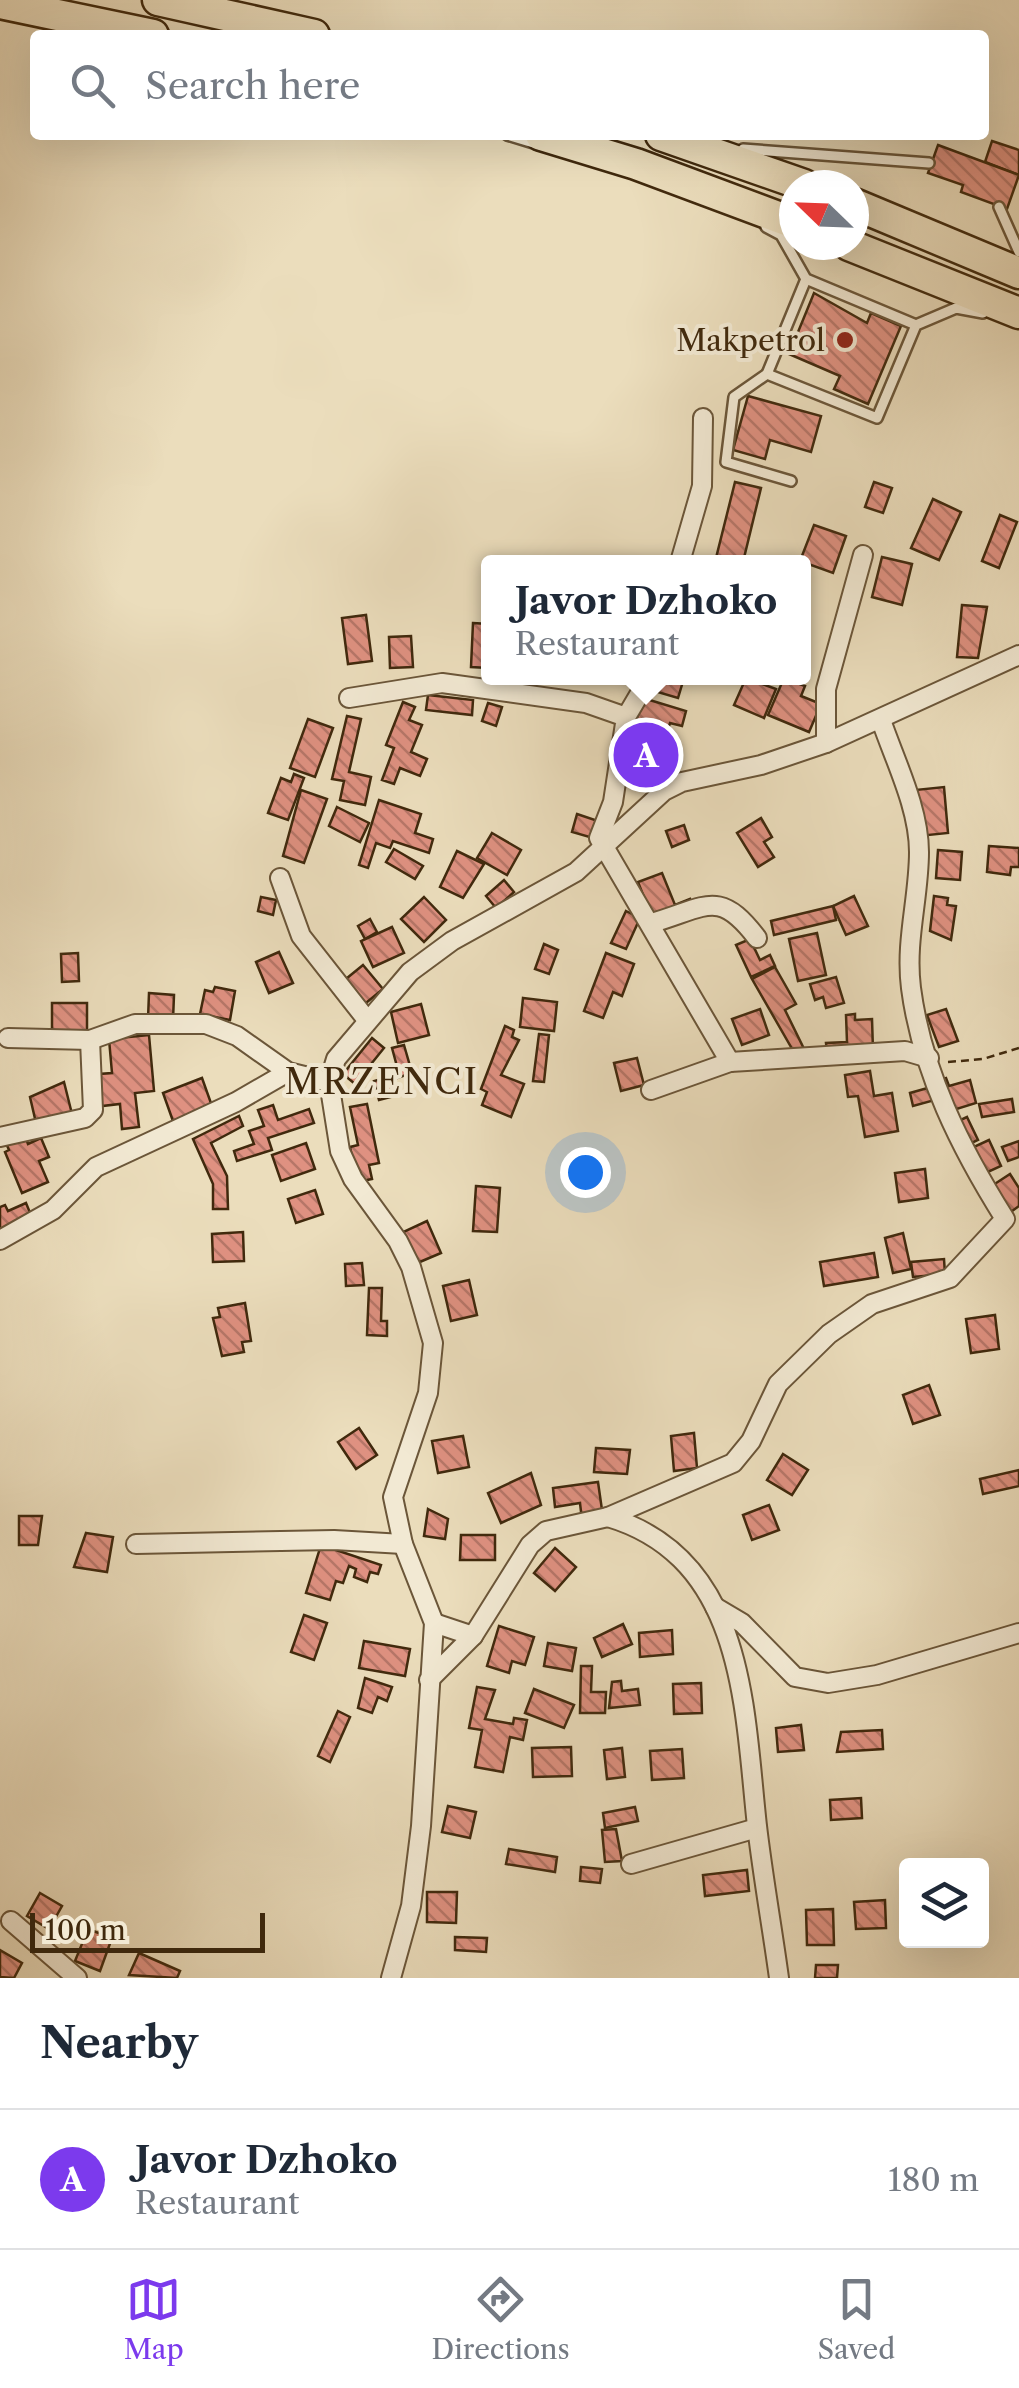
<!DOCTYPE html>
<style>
:root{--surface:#fff;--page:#f2f2f3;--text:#1f2937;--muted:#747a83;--line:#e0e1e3;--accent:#7c3aed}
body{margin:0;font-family:"Libre Caslon Text",serif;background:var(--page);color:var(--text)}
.controls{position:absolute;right:30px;bottom:30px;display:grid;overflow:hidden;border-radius:10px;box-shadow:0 10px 40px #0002}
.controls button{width:90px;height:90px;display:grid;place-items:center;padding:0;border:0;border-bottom:2px solid var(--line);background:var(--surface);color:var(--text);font:50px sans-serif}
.compass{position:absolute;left:779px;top:170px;width:90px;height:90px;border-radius:50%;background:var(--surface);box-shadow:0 10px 40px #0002;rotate:293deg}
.scale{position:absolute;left:30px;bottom:25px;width:235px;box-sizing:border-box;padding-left:10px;border:5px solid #40290d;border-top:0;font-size:28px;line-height:35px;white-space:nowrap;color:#40290d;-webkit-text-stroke:8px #f2e9d3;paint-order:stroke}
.you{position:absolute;left:585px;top:1172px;width:35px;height:35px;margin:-25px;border:8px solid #fff;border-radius:50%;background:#1a73e8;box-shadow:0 0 0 15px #1a73e833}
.badge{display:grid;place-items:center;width:65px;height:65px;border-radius:50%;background:var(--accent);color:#fff;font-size:32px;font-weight:700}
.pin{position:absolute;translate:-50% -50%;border:5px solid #fff;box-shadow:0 2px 10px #0006}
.popup{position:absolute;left:481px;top:555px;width:330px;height:130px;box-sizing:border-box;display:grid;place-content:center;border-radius:10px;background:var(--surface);filter:drop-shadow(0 2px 8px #0005);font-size:32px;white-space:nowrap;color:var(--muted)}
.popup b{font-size:38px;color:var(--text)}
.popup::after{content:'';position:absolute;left:50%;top:100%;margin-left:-20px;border:20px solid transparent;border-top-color:var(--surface)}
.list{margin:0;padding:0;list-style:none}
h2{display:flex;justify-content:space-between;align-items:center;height:130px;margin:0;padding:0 40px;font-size:42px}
h2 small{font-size:32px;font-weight:400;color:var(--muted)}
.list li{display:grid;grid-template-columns:65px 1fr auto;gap:30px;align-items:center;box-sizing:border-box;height:140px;padding:0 40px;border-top:2px solid var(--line)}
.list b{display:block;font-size:38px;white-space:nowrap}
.list p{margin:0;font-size:32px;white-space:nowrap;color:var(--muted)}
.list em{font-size:32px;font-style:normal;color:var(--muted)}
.icon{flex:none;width:55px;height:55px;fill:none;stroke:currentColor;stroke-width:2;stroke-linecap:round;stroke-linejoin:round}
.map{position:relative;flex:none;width:1019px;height:1978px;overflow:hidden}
.search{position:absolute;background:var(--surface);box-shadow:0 10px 40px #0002;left:30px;right:30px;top:30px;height:110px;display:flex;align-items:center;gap:25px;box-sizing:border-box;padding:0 35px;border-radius:10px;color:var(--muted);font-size:38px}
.sheet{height:270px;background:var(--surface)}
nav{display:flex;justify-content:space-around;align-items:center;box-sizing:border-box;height:140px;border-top:2px solid var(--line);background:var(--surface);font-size:28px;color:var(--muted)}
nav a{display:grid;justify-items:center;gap:5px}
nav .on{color:var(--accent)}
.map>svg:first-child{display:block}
</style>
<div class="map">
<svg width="1019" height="1978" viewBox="0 0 1019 1978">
<defs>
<pattern id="building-back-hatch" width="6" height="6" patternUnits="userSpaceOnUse" patternTransform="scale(2.5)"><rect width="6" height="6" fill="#df9181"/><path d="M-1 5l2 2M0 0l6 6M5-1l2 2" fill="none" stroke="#b67668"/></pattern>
</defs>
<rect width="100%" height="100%" fill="#ebddbc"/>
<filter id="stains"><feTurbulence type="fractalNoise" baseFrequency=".002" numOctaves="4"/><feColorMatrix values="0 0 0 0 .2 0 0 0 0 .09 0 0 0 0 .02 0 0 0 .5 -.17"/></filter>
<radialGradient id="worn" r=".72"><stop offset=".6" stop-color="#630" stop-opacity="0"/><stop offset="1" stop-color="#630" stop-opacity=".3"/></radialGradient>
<g fill="url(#building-back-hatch)" stroke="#40290d" stroke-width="2.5">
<path d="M 992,141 L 1019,150 L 1019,175 L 985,162 Z"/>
<path d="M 938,145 L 1019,175 L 1007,209 L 961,192 L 963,185 L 928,173 Z"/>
<path d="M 814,293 L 867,323 L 871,313 L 901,326 L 868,404 L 834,389 L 840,376 L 789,354 Z"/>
<path d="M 748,396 L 821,416 L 811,452 L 770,440 L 765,459 L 733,450 Z"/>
<path d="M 735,482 L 761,488 L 743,562 L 715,562 Z"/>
<path d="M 874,482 L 892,488 L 883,513 L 865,507 Z"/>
<path d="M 933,499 L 961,512 L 939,560 L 911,548 Z"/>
<path d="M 1000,515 L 1017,522 L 999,568 L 982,561 Z"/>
<path d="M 814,525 L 846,536 L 833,573 L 800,561 Z"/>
<path d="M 882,557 L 912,564 L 902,605 L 872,597 Z"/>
<path d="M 962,605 L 987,607 L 978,658 L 957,657 Z"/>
<path d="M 366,615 L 372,661 L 348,664 L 342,618 Z"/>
<path d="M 473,623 L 488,624 L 488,668 L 471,667 Z"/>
<path d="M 411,636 L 413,667 L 390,668 L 389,637 Z"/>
<path d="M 658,678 L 684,678 L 678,698 L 654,691 Z"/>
<path d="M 746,678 L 776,689 L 764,718 L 734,705 Z"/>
<path d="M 784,678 L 805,686 L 801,696 L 821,704 L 809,732 L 768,715 Z"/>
<path d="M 428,695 L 473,700 L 472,715 L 426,710 Z"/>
<path d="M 643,698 L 686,711 L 682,726 L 670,723 L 665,739 L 633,731 Z"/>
<path d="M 403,702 L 415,707 L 409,720 L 422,725 L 411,752 L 427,759 L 420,776 L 400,768 L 394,784 L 382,780 L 394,748 L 386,745 Z"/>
<path d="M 488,703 L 502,707 L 496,726 L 482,721 Z"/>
<path d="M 347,716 L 361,719 L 349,772 L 371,777 L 365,805 L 340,800 L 344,781 L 332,779 Z"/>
<path d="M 308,719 L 333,728 L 315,777 L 290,768 Z"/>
<path d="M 641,737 L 660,743 L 651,771 L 632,765 Z"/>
<path d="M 294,774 L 304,778 L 288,820 L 268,813 L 281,778 L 291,782 Z"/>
<path d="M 944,787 L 948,833 L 919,836 L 915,790 Z"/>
<path d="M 301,790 L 327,799 L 304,863 L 283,856 Z"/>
<path d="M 379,800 L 421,814 L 415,833 L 433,839 L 429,853 L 393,841 L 390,848 L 376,843 L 368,868 L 359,865 Z"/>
<path d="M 337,807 L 369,823 L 360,842 L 329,826 Z"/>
<path d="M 577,814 L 598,821 L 593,838 L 572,832 Z"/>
<path d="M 761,818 L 772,837 L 764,842 L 774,857 L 758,867 L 737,833 Z"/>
<path d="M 684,825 L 689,840 L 672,847 L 666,831 Z"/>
<path d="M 492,833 L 521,850 L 507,875 L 477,858 Z"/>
<path d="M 989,846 L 1019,848 L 1019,867 L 1011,867 L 1010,875 L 987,872 Z"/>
<path d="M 394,849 L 423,866 L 415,879 L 386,862 Z"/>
<path d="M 938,850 L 962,852 L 960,880 L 936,878 Z"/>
<path d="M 457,851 L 484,864 L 463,898 L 440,887 Z"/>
<path d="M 662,873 L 675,905 L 690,899 L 692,905 L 653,920 L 638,882 Z"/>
<path d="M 504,880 L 514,892 L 496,908 L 486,896 Z"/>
<path d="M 854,896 L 868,926 L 846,935 L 833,906 Z"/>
<path d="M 934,896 L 948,898 L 947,905 L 956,906 L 951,940 L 930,931 Z"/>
<path d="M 261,897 L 276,900 L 273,915 L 258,911 Z"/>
<path d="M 424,897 L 446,920 L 424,942 L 401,919 Z"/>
<path d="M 833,906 L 836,920 L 774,935 L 771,921 Z"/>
<path d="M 626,911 L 640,918 L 626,949 L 611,943 Z"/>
<path d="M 370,919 L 377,932 L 365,939 L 358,926 Z"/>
<path d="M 392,927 L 404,953 L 373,967 L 361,941 Z"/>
<path d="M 817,933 L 826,975 L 798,981 L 789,939 Z"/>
<path d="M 750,939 L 760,960 L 770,955 L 775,966 L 751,977 L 736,945 Z"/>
<path d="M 544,944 L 558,950 L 549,974 L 535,969 Z"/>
<path d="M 279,952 L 293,983 L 269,993 L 256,962 Z"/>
<path d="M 78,953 L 79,981 L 62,982 L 61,954 Z"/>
<path d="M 606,953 L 634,964 L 622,996 L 613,992 L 603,1018 L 584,1011 Z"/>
<path d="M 363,965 L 383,989 L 361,1007 L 341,983 Z"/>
<path d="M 775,967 L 796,1004 L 785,1010 L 806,1053 L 795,1054 L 752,979 Z"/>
<path d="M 836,977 L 844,1003 L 826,1008 L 823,997 L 815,1000 L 810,984 Z"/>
<path d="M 215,987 L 235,991 L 230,1020 L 200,1014 L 205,990 L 213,992 Z"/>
<path d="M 149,993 L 174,995 L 173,1020 L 148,1019 Z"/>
<path d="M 523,998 L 557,1002 L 554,1031 L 520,1027 Z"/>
<rect x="52" y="1003" width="35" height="30"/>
<path d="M 421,1004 L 429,1035 L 398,1043 L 391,1012 Z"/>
<path d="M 760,1009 L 769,1035 L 742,1045 L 732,1019 Z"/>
<path d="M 946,1009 L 958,1041 L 939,1047 L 927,1015 Z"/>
<path d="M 855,1014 L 855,1020 L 872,1019 L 873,1050 L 827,1052 L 826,1043 L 847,1042 L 846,1015 Z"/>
<path d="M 505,1026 L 514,1030 L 512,1037 L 519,1040 L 501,1075 L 524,1084 L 511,1117 L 482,1105 L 487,1092 L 481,1089 Z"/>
<path d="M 539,1034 L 549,1035 L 544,1082 L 533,1081 Z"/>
<path d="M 149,1035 L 154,1091 L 135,1093 L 139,1127 L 122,1129 L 120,1104 L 102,1106 L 99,1074 L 112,1073 L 109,1039 Z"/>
<path d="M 372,1038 L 384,1048 L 355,1084 L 343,1074 Z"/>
<path d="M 404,1045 L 412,1073 L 394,1079 L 398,1095 L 379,1100 L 374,1081 L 399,1074 L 392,1048 Z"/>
<path d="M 637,1058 L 644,1085 L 621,1091 L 614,1063 Z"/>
<path d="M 870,1071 L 874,1096 L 892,1093 L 898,1131 L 865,1137 L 858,1096 L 848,1097 L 845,1075 Z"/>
<path d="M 202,1078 L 212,1106 L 173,1121 L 163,1093 Z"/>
<path d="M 946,1078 L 949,1086 L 970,1080 L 976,1103 L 947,1112 L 938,1081 Z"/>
<path d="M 64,1082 L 72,1114 L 36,1123 L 30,1097 Z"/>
<path d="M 931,1087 L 935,1100 L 913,1106 L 910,1093 Z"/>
<path d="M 1012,1099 L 1014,1112 L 982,1117 L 979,1104 Z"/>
<path d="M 367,1104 L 379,1163 L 369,1165 L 372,1179 L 357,1182 L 350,1147 L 358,1145 L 350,1107 Z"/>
<path d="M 273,1105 L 278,1120 L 309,1109 L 314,1123 L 268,1138 L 272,1150 L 237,1161 L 234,1151 L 254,1144 L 249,1131 L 264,1126 L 258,1110 Z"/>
<path d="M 239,1116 L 243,1126 L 211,1143 L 227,1176 L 228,1209 L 213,1209 L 213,1184 L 193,1139 Z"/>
<path d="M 967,1117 L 978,1140 L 965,1146 L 954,1123 Z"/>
<path d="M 24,1133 L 28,1144 L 41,1138 L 49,1157 L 39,1161 L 48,1182 L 22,1193 L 5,1152 L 9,1150 L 5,1141 Z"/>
<path d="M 989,1140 L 1001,1166 L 979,1176 L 967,1150 Z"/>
<path d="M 1019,1141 L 1019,1157 L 1008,1161 L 1002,1147 Z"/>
<path d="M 306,1143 L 315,1169 L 281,1181 L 272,1155 Z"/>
<path d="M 925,1169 L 928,1198 L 899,1202 L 895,1173 Z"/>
<path d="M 1010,1174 L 1019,1188 L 1019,1206 L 1008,1214 L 990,1187 Z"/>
<path d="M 476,1186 L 500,1188 L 497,1232 L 473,1231 Z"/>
<path d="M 315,1190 L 323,1214 L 296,1223 L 288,1199 Z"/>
<path d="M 26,1203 L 33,1220 L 0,1235 L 0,1207 L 5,1205 L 8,1211 Z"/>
<path d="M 427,1221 L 441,1253 L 415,1264 L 401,1233 Z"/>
<path d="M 243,1232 L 244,1261 L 213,1262 L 212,1234 Z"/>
<path d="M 903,1233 L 911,1269 L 893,1273 L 885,1238 Z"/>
<path d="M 874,1253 L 878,1277 L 824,1286 L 820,1262 Z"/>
<path d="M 944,1259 L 945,1274 L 913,1277 L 911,1262 Z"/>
<path d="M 362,1263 L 364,1285 L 346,1286 L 345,1264 Z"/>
<path d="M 469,1280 L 477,1315 L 451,1321 L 443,1286 Z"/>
<path d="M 369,1288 L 382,1288 L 381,1321 L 387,1321 L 387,1336 L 367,1335 Z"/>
<path d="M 245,1303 L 251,1341 L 242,1342 L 244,1352 L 222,1356 L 213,1318 L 220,1317 L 218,1308 Z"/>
<path d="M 995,1315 L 999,1349 L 971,1353 L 966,1319 Z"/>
<path d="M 929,1385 L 940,1415 L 913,1424 L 903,1395 Z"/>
<path d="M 359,1428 L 377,1455 L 356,1469 L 338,1442 Z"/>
<path d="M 694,1433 L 697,1468 L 674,1471 L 671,1436 Z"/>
<path d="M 463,1436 L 469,1467 L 438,1473 L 432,1441 Z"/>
<path d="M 596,1448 L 630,1450 L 627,1474 L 594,1472 Z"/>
<path d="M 783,1454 L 808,1470 L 792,1495 L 767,1480 Z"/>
<path d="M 1019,1470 L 1019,1486 L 983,1494 L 980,1479 Z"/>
<path d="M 531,1473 L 541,1505 L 501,1523 L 488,1493 Z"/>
<path d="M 598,1482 L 603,1517 L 582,1520 L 580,1503 L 555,1507 L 553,1488 Z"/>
<path d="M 769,1505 L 779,1530 L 752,1540 L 743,1515 Z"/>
<path d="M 428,1509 L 448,1519 L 445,1539 L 424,1536 Z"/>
<path d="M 19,1516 L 42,1516 L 38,1545 L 19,1545 Z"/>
<path d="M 86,1533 L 113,1537 L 107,1572 L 74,1567 Z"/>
<path d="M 461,1535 L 495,1535 L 495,1560 L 460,1560 Z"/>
<path d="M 321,1545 L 381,1565 L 378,1574 L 370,1572 L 367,1582 L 354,1577 L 356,1569 L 349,1566 L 343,1583 L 336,1581 L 330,1600 L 306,1593 Z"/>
<path d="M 555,1548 L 576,1567 L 555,1591 L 534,1573 Z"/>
<path d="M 304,1615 L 327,1623 L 314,1660 L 291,1652 Z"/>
<path d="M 623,1624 L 632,1644 L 602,1657 L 594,1638 Z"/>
<path d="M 499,1626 L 534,1637 L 525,1665 L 512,1661 L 509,1673 L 487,1666 Z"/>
<path d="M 672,1630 L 673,1654 L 640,1657 L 639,1633 Z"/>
<path d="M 364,1641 L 410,1649 L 405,1676 L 359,1668 Z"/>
<path d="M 548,1643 L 576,1648 L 572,1671 L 544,1666 Z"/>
<path d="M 581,1666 L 592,1666 L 591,1692 L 606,1692 L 605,1713 L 580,1713 Z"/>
<path d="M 365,1678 L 392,1687 L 387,1701 L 378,1697 L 372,1713 L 358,1708 Z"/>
<path d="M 621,1681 L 622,1691 L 638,1689 L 640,1705 L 609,1708 L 612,1682 Z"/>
<path d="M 701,1683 L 702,1713 L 674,1714 L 673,1684 Z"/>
<path d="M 477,1687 L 495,1690 L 485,1719 L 513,1724 L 514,1718 L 527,1720 L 523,1740 L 510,1737 L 503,1772 L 475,1767 L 482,1730 L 469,1728 Z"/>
<path d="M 534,1689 L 574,1705 L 564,1728 L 525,1713 Z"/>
<path d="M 338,1711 L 350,1717 L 330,1762 L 318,1756 Z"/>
<path d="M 801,1725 L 804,1750 L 778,1752 L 776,1728 Z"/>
<path d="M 882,1730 L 883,1749 L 837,1752 L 841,1732 Z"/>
<path d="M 571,1747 L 572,1776 L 533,1777 L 532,1748 Z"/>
<path d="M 622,1748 L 625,1777 L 607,1779 L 604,1750 Z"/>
<path d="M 682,1749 L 684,1778 L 652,1780 L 650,1751 Z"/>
<path d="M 861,1798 L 862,1818 L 831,1820 L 830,1800 Z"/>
<path d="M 448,1806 L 476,1812 L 470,1838 L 442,1832 Z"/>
<path d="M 635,1807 L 638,1821 L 605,1828 L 603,1813 Z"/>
<path d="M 616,1829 L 622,1861 L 605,1862 L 602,1830 Z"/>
<path d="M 509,1849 L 557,1857 L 555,1872 L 506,1864 Z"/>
<path d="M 581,1867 L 602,1869 L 600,1883 L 580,1881 Z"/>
<path d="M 747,1870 L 749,1891 L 705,1896 L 703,1875 Z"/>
<path d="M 427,1892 L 457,1892 L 456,1923 L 427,1922 Z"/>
<path d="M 40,1893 L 62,1906 L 49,1929 L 27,1916 Z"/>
<path d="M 885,1900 L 886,1928 L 856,1929 L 854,1902 Z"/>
<path d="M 833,1909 L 834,1945 L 807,1945 L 806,1910 Z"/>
<path d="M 88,1929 L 112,1938 L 100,1971 L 75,1961 Z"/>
<path d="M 455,1937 L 487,1938 L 486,1952 L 455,1950 Z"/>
<path d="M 0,1950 L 22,1963 L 14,1978 L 0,1977 Z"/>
<path d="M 139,1953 L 180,1971 L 177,1978 L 129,1975 Z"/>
<path d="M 816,1965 L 838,1965 L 837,1978 L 815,1978 Z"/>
</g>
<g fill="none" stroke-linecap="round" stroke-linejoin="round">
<g stroke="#6b5639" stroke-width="14">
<g id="service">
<path d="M 507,135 L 540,145"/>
<path d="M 743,149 L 929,163"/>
<path d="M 999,207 L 1019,252"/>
<path d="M 766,227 L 781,235 L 806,279 L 916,325"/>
<path d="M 806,279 L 767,374 L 877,418 L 916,325 L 956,308 L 983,313"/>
<path d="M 767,374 L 734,397 L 726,462 L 791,481"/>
</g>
</g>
<g stroke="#6b5639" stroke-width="22">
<g id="minor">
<path d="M 680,562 L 702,486 L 703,418"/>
<path d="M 349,698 L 442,683 L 586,703 L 626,717 L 613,802 L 599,838 L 730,1062"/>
<path d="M 626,717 L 649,678"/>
<path d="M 826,743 L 826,689 L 863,555"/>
<path d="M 280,878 L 301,936 L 367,1020"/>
<path d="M 652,923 C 707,907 719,888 757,938"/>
<path d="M 8,1038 L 90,1040 L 135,1024 L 206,1024 L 237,1036 L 288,1072 L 329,1082"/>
<path d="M 651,1090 L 730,1062 L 905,1051 L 929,1058"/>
<path d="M 0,1137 L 85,1118 L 93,1110 L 90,1040"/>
<path d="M 0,1240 L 53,1210 L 96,1167 L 236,1102 L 288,1072"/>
<path d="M 608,1517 C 746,1558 744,1709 757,1826 C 763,1877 772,1927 779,1978"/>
<path d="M 136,1544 L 334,1540 L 403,1544"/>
<path d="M 715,1607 L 742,1623 L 795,1677 L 828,1683 L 877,1675 L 1019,1633"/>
<path d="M 434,1623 L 473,1636"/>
<path d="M 429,1680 L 473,1636 L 530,1545 L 546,1531 L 608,1517 L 733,1463 L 751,1441 L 778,1384 L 829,1334 L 872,1304 L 950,1278 L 1005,1219 C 961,1149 922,1072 911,988 C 905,941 919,898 919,852 C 919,808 895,761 881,720"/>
<path d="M 631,1864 L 757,1828"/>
<path d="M 11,1921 L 77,1978"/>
<path d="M 391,1978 L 411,1906 L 421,1826 L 434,1623 L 403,1544 L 393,1497 L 428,1393 L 433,1343 L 411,1267 L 398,1241 L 353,1179 L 340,1151 L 329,1082 L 336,1059 L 410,972 L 452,941 L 576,872 L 664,791 L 682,782 L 761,765 L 826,743 L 1019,655"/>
</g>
</g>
<g stroke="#40290d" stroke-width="35">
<g id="motorway">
<path d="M 158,0 L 314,35"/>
<path d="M 0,3 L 153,35"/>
<path d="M 541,135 L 636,164 L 794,223"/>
<path d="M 661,135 L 804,185"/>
<path d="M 854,204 L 1019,273"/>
<path d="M 849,245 L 1019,313"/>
</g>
</g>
<path stroke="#40290d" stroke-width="2.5" stroke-dasharray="8 5" stroke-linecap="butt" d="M 948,1062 L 983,1059 L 1019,1048"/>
<use href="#service" stroke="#f2e9d3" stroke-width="9"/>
<use href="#minor" stroke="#f2e9d3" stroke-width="18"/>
<use href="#motorway" stroke="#ebddbc" stroke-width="30"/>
</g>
<circle fill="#8f2418" stroke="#f2e9d3" stroke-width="4" cx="845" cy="340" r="10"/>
<g text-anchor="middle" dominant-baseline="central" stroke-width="8" stroke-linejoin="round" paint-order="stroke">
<g font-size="30" fill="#40290d" stroke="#f2e9d3" text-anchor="end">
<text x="825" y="340">Makpetrol</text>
</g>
<g font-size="35" letter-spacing="2.5" fill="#40290d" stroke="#f2e9d3">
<text x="382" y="1081">MRZENCI</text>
</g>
</g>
<rect width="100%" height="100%" filter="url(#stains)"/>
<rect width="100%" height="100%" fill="url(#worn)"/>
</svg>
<div class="controls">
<button><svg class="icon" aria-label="layers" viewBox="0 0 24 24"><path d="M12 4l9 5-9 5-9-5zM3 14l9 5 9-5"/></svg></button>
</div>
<svg class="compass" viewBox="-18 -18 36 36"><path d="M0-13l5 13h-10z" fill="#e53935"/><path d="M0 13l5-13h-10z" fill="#747a83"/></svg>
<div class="scale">100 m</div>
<div class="you"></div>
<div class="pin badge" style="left:646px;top:755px">A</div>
<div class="popup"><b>Javor Dzhoko</b>Restaurant</div>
<div class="search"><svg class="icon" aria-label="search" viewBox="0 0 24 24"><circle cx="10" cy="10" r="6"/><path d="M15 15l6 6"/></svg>Search here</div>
</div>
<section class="sheet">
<h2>Nearby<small></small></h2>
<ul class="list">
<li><span class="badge">A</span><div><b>Javor Dzhoko</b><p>Restaurant</p></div><em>180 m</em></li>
</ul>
</section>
<nav>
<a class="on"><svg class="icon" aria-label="map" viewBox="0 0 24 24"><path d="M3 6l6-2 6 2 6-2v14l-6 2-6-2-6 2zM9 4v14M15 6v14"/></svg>Map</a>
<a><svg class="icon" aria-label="directions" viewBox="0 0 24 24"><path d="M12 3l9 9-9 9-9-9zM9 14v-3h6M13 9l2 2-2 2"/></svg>Directions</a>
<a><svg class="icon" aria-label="saved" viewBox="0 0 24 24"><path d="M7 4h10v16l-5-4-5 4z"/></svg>Saved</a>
</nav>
